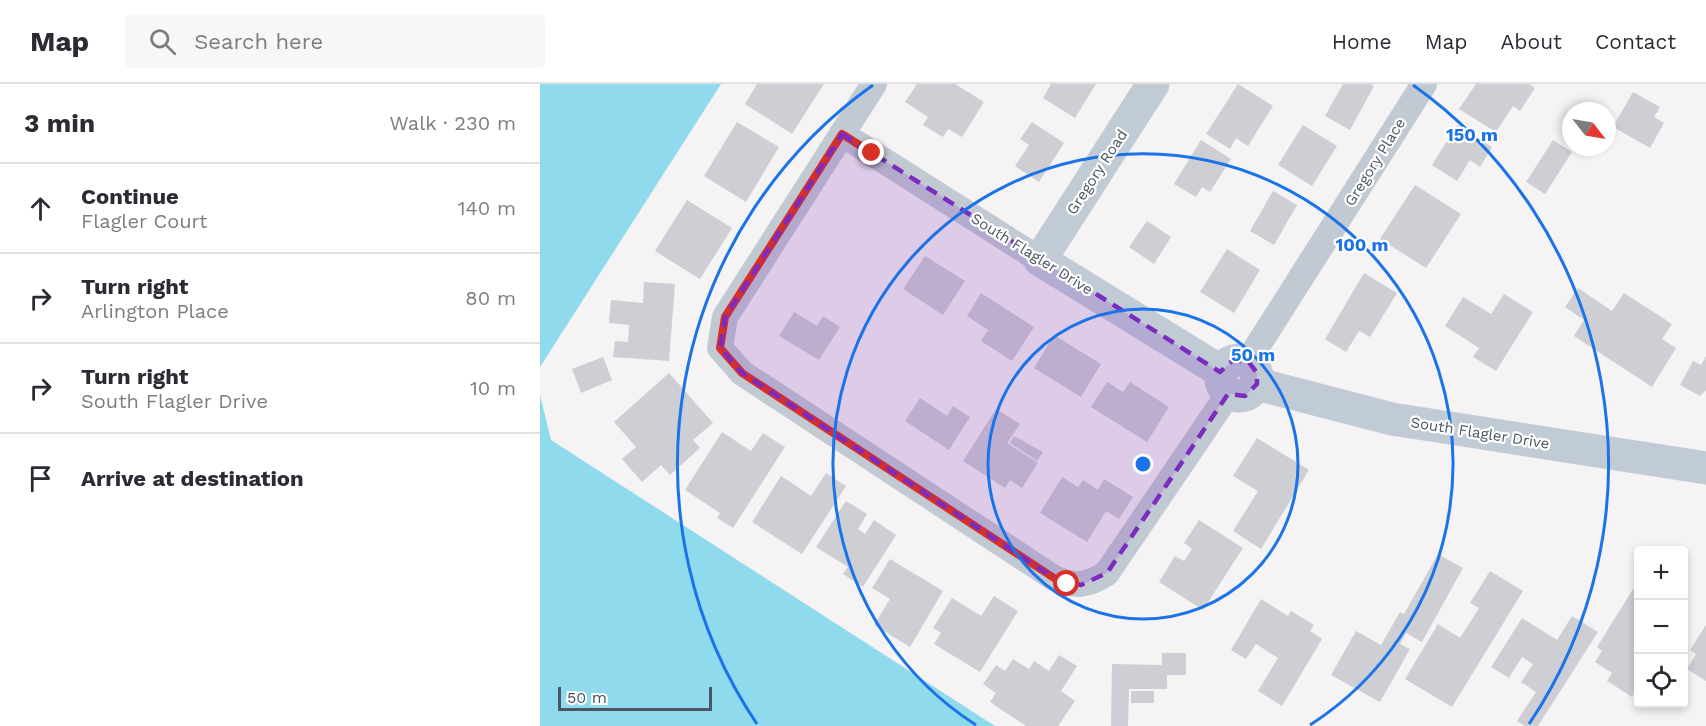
<!DOCTYPE html>
<meta charset="utf-8">
<style>
:root{--surface:#fff;--page:#f7f7f7;--text:#2b2b33;--muted:#7c7c81;--line:#e1e1e2}
body{margin:0;font-family:"Work Sans",sans-serif;background:var(--page);color:var(--text)}
.controls{position:absolute;right:18px;bottom:18px;display:grid;overflow:hidden;border-radius:6px;box-shadow:0 3px 9px #0003}
.controls button{width:54px;height:54px;display:grid;place-items:center;padding:0;border:0;border-bottom:2px solid var(--line);background:var(--surface);color:var(--text);font:30px sans-serif}
.compass{position:absolute;left:1022px;top:18px;width:54px;height:54px;border-radius:50%;background:var(--surface);box-shadow:0 3px 9px #0003;rotate:121deg}
.scale{position:absolute;left:18px;bottom:15px;width:154px;box-sizing:border-box;padding-left:6px;border:3px solid #4a5661;border-top:0;font-size:16px;line-height:21px;white-space:nowrap;color:#4a5661;-webkit-text-stroke:4px #fff;paint-order:stroke}
.stop{position:absolute;width:18px;height:18px;margin:-14px;border:4px solid #d93025;border-radius:50%;background:#fff}
.stop.end{background:#d93025;border-color:#fff;box-shadow:0 2px 6px #0008}
.list{margin:0;padding:0;list-style:none}
h2{display:flex;justify-content:space-between;align-items:center;height:78px;margin:0;padding:0 24px;font-size:26px}
h2 small{font-size:20px;font-weight:400;color:var(--muted)}
.list li{display:grid;grid-template-columns:39px 1fr auto;gap:18px;align-items:center;box-sizing:border-box;height:90px;padding:0 24px;border-top:2px solid var(--line)}
.list b{display:block;font-size:22px;white-space:nowrap}
.list p{margin:0;font-size:20px;white-space:nowrap;color:var(--muted)}
.list em{font-size:20px;font-style:normal;color:var(--muted)}
.icon{flex:none;width:33px;height:33px;fill:none;stroke:currentColor;stroke-width:2;stroke-linecap:round;stroke-linejoin:round}
.map{position:relative;flex:none;width:1166px;height:642px;overflow:hidden}
header{display:flex;align-items:center;gap:36px;box-sizing:border-box;height:84px;padding:0 30px;background:var(--surface);border-bottom:2px solid var(--line)}
header strong{font-size:28px}
nav{display:flex;gap:33px;margin-inline-start:auto;font-size:21px}
.search{width:420px;height:54px;background:var(--page);display:flex;align-items:center;gap:15px;box-sizing:border-box;padding:0 21px;border-radius:6px;color:var(--muted);font-size:22px}
main{display:flex}
aside{flex:1;background:var(--surface)}
.map>svg:first-child{display:block}
</style>
<header>
<strong>Map</strong>
<div class="search"><svg class="icon" aria-label="search" viewBox="0 0 24 24"><circle cx="10" cy="10" r="6"/><path d="M15 15l6 6"/></svg>Search here</div>
<nav><a>Home</a><a>Map</a><a>About</a><a>Contact</a></nav>
</header>
<main>
<aside>
<h2>3 min<small>Walk · 230 m</small></h2>
<ul class="list">
<li><svg class="icon" aria-label="ahead" viewBox="0 0 24 24"><path d="M12 20V5M6 11l6-6 6 6"/></svg><div><b>Continue</b><p>Flagler Court</p></div><em>140 m</em></li>
<li><svg class="icon" aria-label="right" viewBox="0 0 24 24"><path d="M7 20v-9h11M14 6l5 5-5 5"/></svg><div><b>Turn right</b><p>Arlington Place</p></div><em>80 m</em></li>
<li><svg class="icon" aria-label="right" viewBox="0 0 24 24"><path d="M7 20v-9h11M14 6l5 5-5 5"/></svg><div><b>Turn right</b><p>South Flagler Drive</p></div><em>10 m</em></li>
<li><svg class="icon" aria-label="arrive" viewBox="0 0 24 24"><path d="M6 21V4h12l-3 4 3 4H6"/></svg><div><b>Arrive at destination</b></div></li>
</ul>
</aside>
<div class="map">
<svg width="1166" height="642" viewBox="0 0 1166 642">
<rect width="100%" height="100%" fill="#f5f3f3"/>
<g fill="#90daee">
<path d="M 0,0 L 181,0 L 0,283 Z"/>
<path d="M 0,311 L 11,356 L 455,642 L 0,642 Z"/>
</g>
<g fill="#cdcfd5">
<path d="M 217,0 L 284,0 L 252,50 L 205,20 Z"/>
<path d="M 377,0 L 415,0 L 444,18 L 422,53 L 408,45 L 403,53 L 383,41 L 388,33 L 365,18 Z"/>
<path d="M 511,0 L 556,0 L 535,34 L 503,14 Z"/>
<path d="M 698,0 L 733,22 L 708,62 L 696,54 L 690,65 L 666,50 Z"/>
<path d="M 803,0 L 831,0 L 834,2 L 810,46 L 785,32 Z"/>
<path d="M 936,0 L 989,0 L 995,4 L 980,27 L 973,22 L 956,48 L 919,25 Z"/>
<path d="M 1093,8 L 1120,23 L 1114,33 L 1124,39 L 1110,64 L 1073,43 Z"/>
<path d="M 197,38 L 239,63 L 206,118 L 164,92 Z"/>
<path d="M 492,38 L 524,59 L 499,98 L 475,82 L 489,61 L 480,55 Z"/>
<path d="M 763,41 L 797,62 L 772,102 L 738,81 Z"/>
<path d="M 917,41 L 952,63 L 940,83 L 930,76 L 917,97 L 892,81 Z"/>
<path d="M 661,56 L 691,75 L 670,108 L 662,103 L 656,113 L 634,100 Z"/>
<path d="M 1013,56 L 1032,68 L 1005,110 L 986,98 Z"/>
<path d="M 875,101 L 921,130 L 886,184 L 840,155 Z"/>
<path d="M 733,107 L 757,121 L 734,161 L 710,147 Z"/>
<path d="M 147,116 L 192,144 L 160,195 L 115,167 Z"/>
<path d="M 607,137 L 631,153 L 614,180 L 589,163 Z"/>
<path d="M 687,165 L 720,186 L 694,229 L 660,208 Z"/>
<path d="M 385,172 L 425,197 L 403,231 L 363,205 Z"/>
<path d="M 824,189 L 857,209 L 830,253 L 819,247 L 806,268 L 785,255 Z"/>
<path d="M 104,198 L 135,200 L 129,277 L 73,273 L 75,257 L 88,258 L 89,241 L 69,239 L 71,216 L 103,219 Z"/>
<path d="M 1038,204 L 1072,227 L 1084,209 L 1132,240 L 1122,255 L 1136,264 L 1112,303 L 1034,252 L 1044,236 L 1025,223 Z"/>
<path d="M 441,209 L 494,243 L 472,277 L 441,257 L 448,246 L 427,232 Z"/>
<path d="M 964,210 L 993,228 L 956,287 L 933,273 L 939,264 L 905,242 L 923,213 L 951,230 Z"/>
<path d="M 254,228 L 277,242 L 283,232 L 300,243 L 279,276 L 239,252 Z"/>
<path d="M 514,251 L 561,280 L 541,313 L 494,284 Z"/>
<path d="M 1166,272 L 1166,306 L 1160,312 L 1140,301 L 1153,277 L 1161,281 Z"/>
<path d="M 63,273 L 72,296 L 41,309 L 32,285 Z"/>
<path d="M 129,289 L 173,339 L 153,356 L 160,364 L 130,391 L 121,381 L 102,398 L 82,375 L 96,363 L 74,338 Z"/>
<path d="M 567,298 L 583,308 L 590,298 L 629,323 L 607,358 L 551,323 Z"/>
<path d="M 380,314 L 407,332 L 413,322 L 430,333 L 409,366 L 365,337 Z"/>
<path d="M 456,325 L 480,340 L 467,359 L 498,379 L 482,404 L 470,396 L 465,404 L 423,377 Z"/>
<path d="M 182,348 L 211,367 L 223,349 L 245,363 L 193,444 L 177,434 L 180,429 L 145,406 Z"/>
<path d="M 474,352 L 503,368 L 497,377 L 470,359 Z"/>
<path d="M 717,354 L 769,386 L 721,465 L 693,447 L 718,407 L 693,392 Z"/>
<path d="M 286,389 L 306,402 L 262,470 L 212,438 L 241,392 L 271,412 Z"/>
<path d="M 522,393 L 538,403 L 543,396 L 558,406 L 564,395 L 593,413 L 579,435 L 566,427 L 547,458 L 500,429 Z"/>
<path d="M 306,417 L 327,430 L 318,445 L 325,450 L 334,436 L 356,451 L 323,503 L 303,490 L 308,483 L 276,463 Z"/>
<path d="M 659,436 L 703,464 L 663,526 L 619,498 L 635,472 L 644,477 L 652,465 L 644,459 Z"/>
<path d="M 898,470 L 923,484 L 882,558 L 866,549 L 860,560 L 870,565 L 840,618 L 791,591 L 816,547 L 841,561 L 860,528 L 864,530 Z"/>
<path d="M 350,475 L 403,507 L 370,563 L 334,541 L 350,515 L 332,504 Z"/>
<path d="M 950,487 L 983,507 L 912,623 L 865,595 L 898,540 L 920,554 L 939,524 L 930,519 Z"/>
<path d="M 1098,497 L 1098,604 L 1092,613 L 1067,597 L 1072,589 L 1055,578 L 1062,567 L 1057,563 Z"/>
<path d="M 454,512 L 478,527 L 440,588 L 394,560 L 401,549 L 393,544 L 412,514 L 441,532 Z"/>
<path d="M 721,515 L 748,532 L 751,527 L 774,541 L 770,547 L 782,555 L 742,622 L 718,607 L 738,574 L 716,560 L 706,575 L 691,566 Z"/>
<path d="M 1032,532 L 1058,548 L 998,642 L 985,642 L 977,637 L 996,608 L 981,598 L 993,580 L 982,573 L 969,594 L 951,583 L 982,534 L 1017,556 Z"/>
<path d="M 1166,541 L 1166,597 L 1147,585 L 1156,570 L 1150,566 Z"/>
<path d="M 622,569 L 646,569 L 646,591 L 627,591 L 627,605 L 589,605 L 588,642 L 571,642 L 572,580 L 622,581 Z"/>
<path d="M 519,571 L 537,582 L 521,607 L 535,617 L 518,642 L 486,642 L 450,618 L 456,609 L 443,600 L 456,581 L 465,587 L 473,575 L 489,585 L 494,577 L 509,587 Z"/>
<rect x="591" y="607" width="23" height="12"/>
</g>
<g fill="none" stroke-linecap="round" stroke-linejoin="round">
<g stroke="#c1cad2" stroke-width="26">
<path d="M 334,0 L 185,233 L 180,264 L 202,289 L 514,494 C 534,503 548,502 567,489 L 689,309"/>
<path d="M 302,50 L 500,176"/>
<path d="M 708,277 L 884,0"/>
</g>
<g stroke="#c1cbd6" stroke-width="33">
<path d="M 613,0 L 500,176 L 682,288"/>
<circle cx="699" cy="294" r="18"/>
<path d="M 717,300 L 852,335 L 1166,384"/>
</g>
</g>
<g fill="none" stroke-linecap="round" stroke-linejoin="round">
<path stroke="#d93025" stroke-width="8" d="M 332,69 L 302,50 L 185,233 L 180,264 L 202,289 L 514,494 L 527,500"/>
</g>
<path fill="#7b2cbf" fill-opacity="0.2" stroke="#7b2cbf" stroke-width="4.5" stroke-dasharray="12 8" stroke-linejoin="round" d="M 302,50 L 680,288 L 692,277 L 708,277 L 717,289 L 717,300 L 705,312 L 688,310 L 567,489 L 541,501 L 514,494 L 202,289 L 180,264 L 185,233 Z"/>
<g fill="none" stroke="#1a73e8" stroke-width="3">
<circle cx="603" cy="380" r="155"/>
<path d="M436 641A310 310 0 1 1 770 641"/>
<path d="M217 640A465 465 0 0 1 333 1M873 1A465 465 0 0 1 989 640"/>
</g>
<g text-anchor="middle" dominant-baseline="central" stroke-width="4.5" stroke-linejoin="round" paint-order="stroke">
<g font-size="15" fill="#4a5661" stroke="#fff">
<text transform="translate(835 78) rotate(-58)">Gregory Place</text>
<text transform="translate(557 88) rotate(-57)">Gregory Road</text>
<text transform="translate(492 170) rotate(32)">South Flagler Drive</text>
<text transform="translate(940 349) rotate(9)">South Flagler Drive</text>
</g>
</g>
<circle cx="603" cy="380" r="9" fill="#1a73e8" stroke="#fff" stroke-width="3"/>
<g font-size="18" text-anchor="middle" font-weight="bold" fill="#1a73e8" stroke="#fff" stroke-width="4.5" stroke-linejoin="round" paint-order="stroke">
<text x="932" y="57">150 m</text>
<text x="822" y="167">100 m</text>
<text x="713" y="277">50 m</text>
</g>
</svg>
<div class="controls">
<button>+</button>
<button>−</button>
<button><svg class="icon" aria-label="locate" viewBox="0 0 24 24"><circle cx="12" cy="12" r="6"/><path d="M12 2v4M12 18v4M2 12h4M18 12h4"/></svg></button>
</div>
<svg class="compass" viewBox="-18 -18 36 36"><path d="M0-13l5 13h-10z" fill="#e53935"/><path d="M0 13l5-13h-10z" fill="#7c7c81"/></svg>
<div class="scale">50 m</div>
<div class="stop" style="left:527px;top:500px"></div>
<div class="stop end" style="left:332px;top:69px"></div>
</div>
</main>
